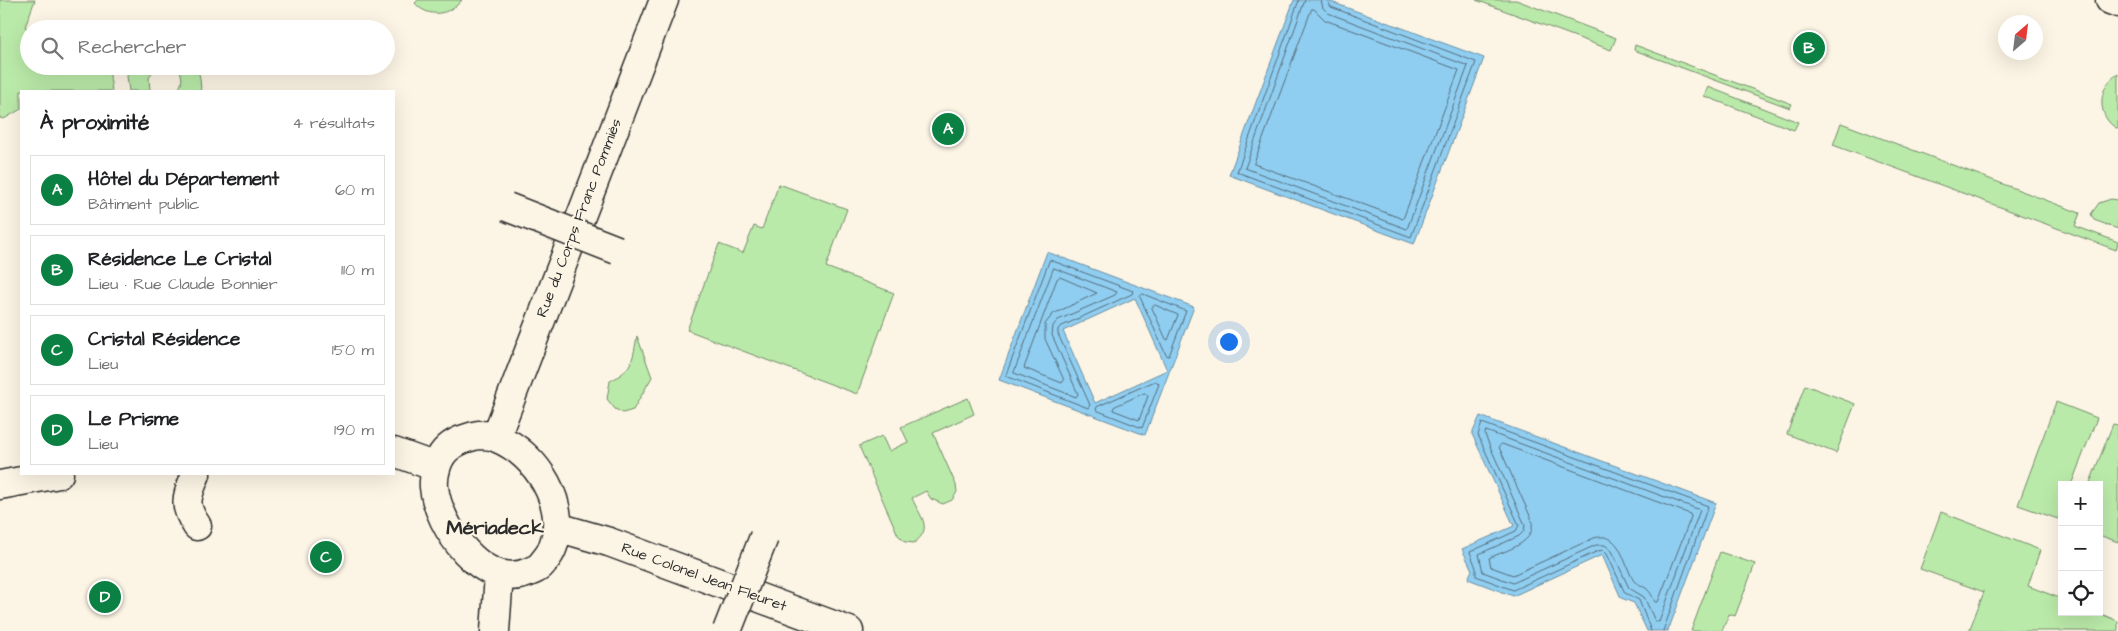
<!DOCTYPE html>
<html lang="fr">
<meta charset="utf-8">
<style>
:root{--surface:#fff;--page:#f6f6f6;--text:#202124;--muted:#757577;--line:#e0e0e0;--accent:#0b8043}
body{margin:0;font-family:"Architects Daughter",sans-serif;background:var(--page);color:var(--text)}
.controls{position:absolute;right:15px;bottom:15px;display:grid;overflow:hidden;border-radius:0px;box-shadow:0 5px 20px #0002}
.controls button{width:45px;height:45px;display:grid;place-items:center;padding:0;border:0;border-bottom:1px solid var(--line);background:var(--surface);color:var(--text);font:25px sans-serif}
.compass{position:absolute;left:1998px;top:15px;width:45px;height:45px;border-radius:50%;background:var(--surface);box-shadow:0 5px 20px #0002;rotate:28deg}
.you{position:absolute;left:1228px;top:341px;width:18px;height:18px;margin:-12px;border:4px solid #fff;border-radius:50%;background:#1a73e8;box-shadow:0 0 0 8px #1a73e833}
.badge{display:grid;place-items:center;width:32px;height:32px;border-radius:50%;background:var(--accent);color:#fff;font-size:16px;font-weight:700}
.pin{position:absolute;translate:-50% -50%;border:2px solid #fff;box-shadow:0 1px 5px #0006}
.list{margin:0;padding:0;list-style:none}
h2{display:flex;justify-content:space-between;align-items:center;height:65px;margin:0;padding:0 20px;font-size:21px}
h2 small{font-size:16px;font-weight:400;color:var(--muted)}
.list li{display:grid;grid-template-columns:32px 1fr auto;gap:15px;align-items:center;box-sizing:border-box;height:70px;margin:0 10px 10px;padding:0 10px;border:1px solid var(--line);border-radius:0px}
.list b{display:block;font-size:19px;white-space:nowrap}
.list p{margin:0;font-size:16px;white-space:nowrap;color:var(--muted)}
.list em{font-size:16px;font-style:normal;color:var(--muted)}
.icon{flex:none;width:28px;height:28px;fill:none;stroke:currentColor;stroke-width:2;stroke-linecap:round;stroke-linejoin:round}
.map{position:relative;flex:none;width:2118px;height:631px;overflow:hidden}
.search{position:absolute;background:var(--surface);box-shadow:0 5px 20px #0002;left:20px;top:20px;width:375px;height:55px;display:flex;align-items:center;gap:12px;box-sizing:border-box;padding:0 18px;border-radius:28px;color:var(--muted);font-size:19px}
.panel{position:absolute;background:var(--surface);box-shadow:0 5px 20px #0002;left:20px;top:90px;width:375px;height:385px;border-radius:0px}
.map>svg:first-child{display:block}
</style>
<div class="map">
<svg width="2118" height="631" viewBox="0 0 2118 631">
<rect width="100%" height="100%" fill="#fcf5e5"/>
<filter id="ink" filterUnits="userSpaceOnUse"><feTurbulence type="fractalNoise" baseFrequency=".02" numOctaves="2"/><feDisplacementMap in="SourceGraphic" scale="10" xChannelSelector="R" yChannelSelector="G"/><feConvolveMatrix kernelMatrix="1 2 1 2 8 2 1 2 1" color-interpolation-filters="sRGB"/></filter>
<g filter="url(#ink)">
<g fill="#baeaa9" stroke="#728a6a">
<path d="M 0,0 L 35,0 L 25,27 L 29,29 L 29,66 L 111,66 L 110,77 L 112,91 L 21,91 L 21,109 L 4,119 L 0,118 Z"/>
<path d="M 418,0 L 462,0 C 450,15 428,19 415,3 Z"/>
<path d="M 1476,0 L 1516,0 L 1616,38 L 1611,50 Z"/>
<path d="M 1635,45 L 1792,104 L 1790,108 L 1634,50 Z"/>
<path d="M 130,66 L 156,66 L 149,78 L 150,91 L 129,91 L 127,76 Z"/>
<path d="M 177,66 L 197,66 L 200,78 L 201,91 L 176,91 C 184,85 183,74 177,66 Z"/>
<path d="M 2118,74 L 2118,129 C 2096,118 2097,86 2118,74 Z"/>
<path d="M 1708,87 L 1798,122 L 1794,130 L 1704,96 Z"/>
<path d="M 1841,123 L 2080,213 L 2075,226 L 2118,242 L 2116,250 L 1833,145 Z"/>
<path d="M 779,184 L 847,209 L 826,267 L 894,293 L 857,394 L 687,330 L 719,244 L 743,253 L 754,226 L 762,229 Z"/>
<path d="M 2111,199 L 2118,200 L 2118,229 L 2094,220 L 2091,214 L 2099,203 Z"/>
<path d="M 637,336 L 652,377 L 633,410 L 623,413 L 615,409 L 607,399 L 610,381 C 633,370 633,358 637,336 Z"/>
<path d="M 1805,385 L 1855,404 L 1836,453 L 1787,434 Z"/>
<path d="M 968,398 L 974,414 L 933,433 L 956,485 L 957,492 L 952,500 L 943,504 L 931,499 L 926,491 L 912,498 C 920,517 934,528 914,543 L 905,542 L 898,535 L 859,446 L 882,436 L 889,451 L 908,442 L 901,427 Z"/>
<path d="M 2056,402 L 2097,418 L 2071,485 L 2062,485 L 2062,509 L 2058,519 L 2018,505 Z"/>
<path d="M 2113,424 L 2118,425 L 2118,542 L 2099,535 L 2099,485 L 2089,485 Z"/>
<path d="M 1941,512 L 2040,550 L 2028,586 L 2062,599 L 2062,612 L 2096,612 L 2118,621 L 2118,631 L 1969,631 L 1984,592 L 1920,569 Z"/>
<path d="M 1720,552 L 1755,564 L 1735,616 L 1729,614 L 1722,631 L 1691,631 Z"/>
</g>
<g fill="#90cef1" stroke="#688da2" fill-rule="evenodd">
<path d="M 1294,0 L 1326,0 L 1484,58 L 1414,244 L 1229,175 Z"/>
<path d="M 1047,252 L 1194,307 L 1145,435 L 999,380 ZM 1135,298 L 1167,370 L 1095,403 L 1063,331 Z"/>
<path d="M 1480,416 L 1716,503 L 1668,631 L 1647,631 L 1634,603 L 1621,598 L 1602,555 L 1513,596 L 1468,579 L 1472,570 L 1462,549 L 1514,526 L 1472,434 Z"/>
</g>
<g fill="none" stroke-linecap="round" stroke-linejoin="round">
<g stroke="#536c7a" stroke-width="1">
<path d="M 1299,0 L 1237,172 L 1411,237 L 1476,62 L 1331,7 L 1327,0"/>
<path d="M 1305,0 L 1245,168 L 1407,229 L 1468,66 L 1328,13 L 1323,8 L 1321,0"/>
<path d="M 1312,9 L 1314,9 L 1325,20 L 1459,70 L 1403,219 L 1254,164 Z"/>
<path d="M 1050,260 L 1133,291 L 1132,294 L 1062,326 L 1058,329 L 1058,334 L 1090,405 L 1088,408 L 1006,376 Z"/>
<path d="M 1054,268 L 1117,292 L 1115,295 L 1058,320 L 1053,326 L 1052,335 L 1078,394 L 1076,397 L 1014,373 Z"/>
<path d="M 1060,277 L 1097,293 L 1053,314 L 1045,324 L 1045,339 L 1064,380 L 1062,383 L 1024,368 L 1057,279 Z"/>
<path d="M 1143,294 L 1186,311 L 1169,356 L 1166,355 L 1140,297 Z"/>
<path d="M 1155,305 L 1178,315 L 1168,340 L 1166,339 L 1152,308 Z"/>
<path d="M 1156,381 L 1159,384 L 1142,428 L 1096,410 L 1097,407 Z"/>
<path d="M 1145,393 L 1148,396 L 1139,420 L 1113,410 L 1114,407 Z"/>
<path d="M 1486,431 L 1700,510 L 1659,622 L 1655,621 L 1644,597 L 1629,588 L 1612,551 L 1605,545 L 1596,545 L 1513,583 L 1483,572 L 1479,554 L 1519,536 L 1524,531 L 1525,525 L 1485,435 Z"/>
<path d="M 1502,444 L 1690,514 L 1691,517 L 1658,602 L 1655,602 C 1652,596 1650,590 1644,587 C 1640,584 1636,584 1634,581 C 1623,564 1621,530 1594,538 L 1513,575 L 1491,567 L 1489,558 C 1506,550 1539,543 1531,518 L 1499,447 Z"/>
<path d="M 1651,631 L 1639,600 L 1625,593 L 1607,554 L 1603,550 L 1598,551 L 1513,590 L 1476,576 L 1476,568 L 1470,552 L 1516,531 L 1519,525 L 1478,435 L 1482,423 L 1708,506 L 1663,631"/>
</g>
<g stroke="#2b2b2b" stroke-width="31">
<path id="pedestrian" d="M 196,474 C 187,497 182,504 197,526"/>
</g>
<g stroke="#2b2b2b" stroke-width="31">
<g id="minor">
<path d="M 2110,0 L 2118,3"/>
<path d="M 557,527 L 609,542 L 849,631"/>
</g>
</g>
<g stroke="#2b2b2b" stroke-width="31">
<g id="tertiary">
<path d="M 478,435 C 484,435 491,435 497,438 C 537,454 570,506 552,549 C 550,555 545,560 541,565 C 538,569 533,570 529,572 C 483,592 438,526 434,487 C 433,475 437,460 445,451 C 454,441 466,438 478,435 Z"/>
<path d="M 496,437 L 664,0"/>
<path d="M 394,452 L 436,467"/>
<path d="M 0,485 L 59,474"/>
<path d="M 495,631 L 499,575"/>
</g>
</g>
<use href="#pedestrian" stroke="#fcf5e5" stroke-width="28"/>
<use href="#minor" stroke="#fcf5e5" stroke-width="28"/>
<use href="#tertiary" stroke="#fcf5e5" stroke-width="28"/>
<g stroke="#2b2b2b" stroke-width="31" stroke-linecap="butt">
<g id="pedestrian-bridge">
<path d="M 507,207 L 617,250"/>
<path d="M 727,631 L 764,537"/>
</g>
</g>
<use href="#pedestrian-bridge" stroke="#fcf5e5" stroke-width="28"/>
</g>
</g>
<g text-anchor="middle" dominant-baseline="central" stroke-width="4.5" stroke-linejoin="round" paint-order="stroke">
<g font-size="15" fill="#2b2b2b" stroke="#fcf5e5">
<text transform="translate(579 218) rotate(-69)">Rue du Corps Franc Pommiès</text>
<text transform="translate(704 577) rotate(20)">Rue Colonel Jean Fleuret</text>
</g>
<g font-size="20" font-weight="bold" fill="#2b2b2b" stroke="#fcf5e5">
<text x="495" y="528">Mériadeck</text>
</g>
</g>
</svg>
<div class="controls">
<button>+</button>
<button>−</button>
<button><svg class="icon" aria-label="locate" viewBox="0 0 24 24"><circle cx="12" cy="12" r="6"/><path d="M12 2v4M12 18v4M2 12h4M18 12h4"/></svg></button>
</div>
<svg class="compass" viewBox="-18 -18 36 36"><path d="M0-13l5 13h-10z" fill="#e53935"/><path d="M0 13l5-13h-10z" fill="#757577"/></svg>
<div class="you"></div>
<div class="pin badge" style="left:948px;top:129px">A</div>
<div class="pin badge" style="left:1809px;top:48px">B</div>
<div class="pin badge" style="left:326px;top:557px">C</div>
<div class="pin badge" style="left:105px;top:597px">D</div>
<div class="search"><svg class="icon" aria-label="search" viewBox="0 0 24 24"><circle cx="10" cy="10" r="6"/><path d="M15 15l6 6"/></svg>Rechercher</div>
<section class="panel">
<h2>À proximité<small>4 résultats</small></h2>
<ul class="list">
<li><span class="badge">A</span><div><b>Hôtel du Département</b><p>Bâtiment public</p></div><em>60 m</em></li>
<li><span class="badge">B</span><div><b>Résidence Le Cristal</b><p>Lieu · Rue Claude Bonnier</p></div><em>110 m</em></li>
<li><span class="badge">C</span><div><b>Cristal Résidence</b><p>Lieu</p></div><em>150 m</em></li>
<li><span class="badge">D</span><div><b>Le Prisme</b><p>Lieu</p></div><em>190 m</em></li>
</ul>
</section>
</div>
